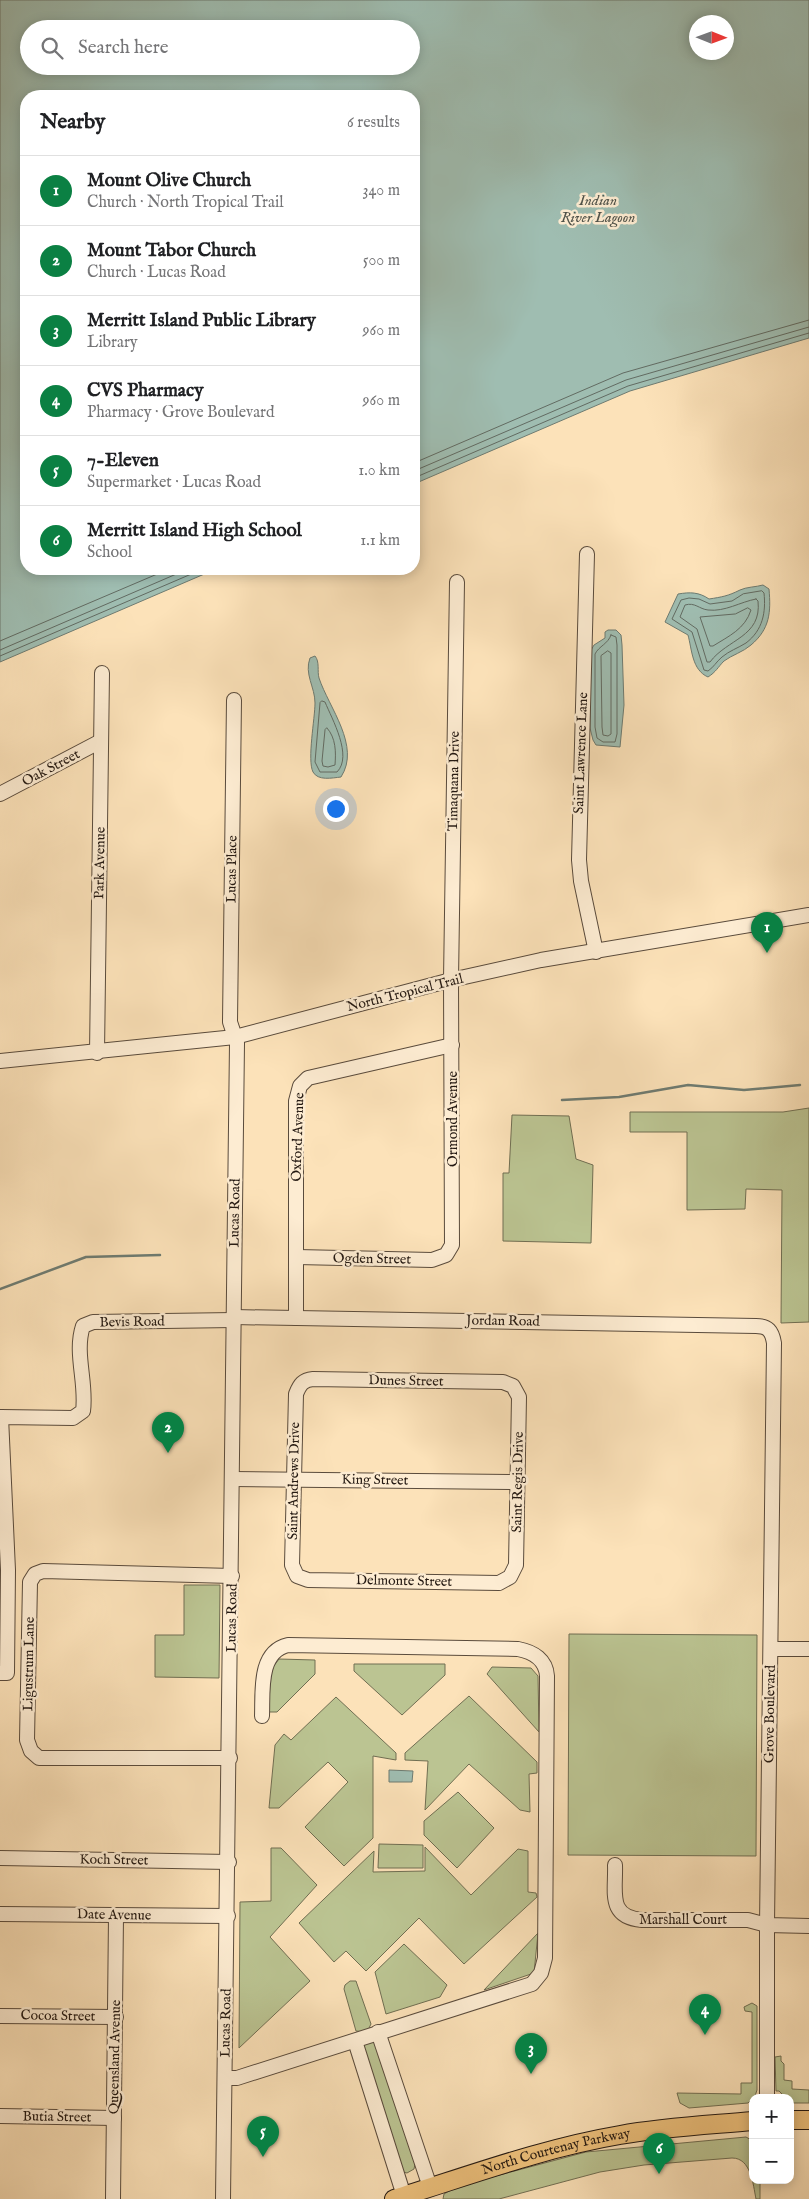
<!DOCTYPE html>
<meta charset="utf-8">
<style>
:root{--surface:#fff;--page:#f6f6f6;--text:#202124;--muted:#757577;--line:#e0e0e0;--accent:#0b8043}
body{margin:0;font-family:"IM FELL English",serif;background:var(--page);color:var(--text)}
.controls{position:absolute;right:15px;bottom:15px;display:grid;overflow:hidden;border-radius:10px;box-shadow:0 2px 12px #0003}
.controls button{width:45px;height:45px;display:grid;place-items:center;padding:0;border:0;border-bottom:1px solid var(--line);background:var(--surface);color:var(--text);font:25px sans-serif}
.compass{position:absolute;left:689px;top:15px;width:45px;height:45px;border-radius:50%;background:var(--surface);box-shadow:0 2px 12px #0003;rotate:91deg}
.you{position:absolute;left:335px;top:808px;width:18px;height:18px;margin:-12px;border:4px solid #fff;border-radius:50%;background:#1a73e8;box-shadow:0 0 0 8px #1a73e833}
.badge{display:grid;place-items:center;width:32px;height:32px;border-radius:50%;background:var(--accent);color:#fff;font-size:16px;font-weight:700}
.pin{position:absolute;translate:-50% -41px;filter:drop-shadow(0 1px 2px #0008)}
.pin::after{content:'';position:absolute;top:26px;width:18px;height:15px;background:inherit;clip-path:polygon(0 0,100% 0,50% 100%)}
.list{margin:0;padding:0;list-style:none}
h2{display:flex;justify-content:space-between;align-items:center;height:65px;margin:0;padding:0 20px;font-size:21px}
h2 small{font-size:16px;font-weight:400;color:var(--muted)}
.list li{display:grid;grid-template-columns:32px 1fr auto;gap:15px;align-items:center;box-sizing:border-box;height:70px;padding:0 20px;border-top:1px solid var(--line)}
.list b{display:block;font-size:19px;white-space:nowrap}
.list p{margin:0;font-size:16px;white-space:nowrap;color:var(--muted)}
.list em{font-size:16px;font-style:normal;color:var(--muted)}
.icon{flex:none;width:28px;height:28px;fill:none;stroke:currentColor;stroke-width:2;stroke-linecap:round;stroke-linejoin:round}
.map{position:relative;flex:none;width:809px;height:2199px;overflow:hidden}
.search{position:absolute;background:var(--surface);box-shadow:0 2px 12px #0003;left:20px;top:20px;width:400px;height:55px;display:flex;align-items:center;gap:12px;box-sizing:border-box;padding:0 18px;border-radius:28px;color:var(--muted);font-size:19px}
.panel{position:absolute;background:var(--surface);box-shadow:0 2px 12px #0003;left:20px;top:90px;width:400px;height:485px;border-radius:20px}
.map>svg:first-child{display:block}
</style>
<div class="map">
<svg width="809" height="2199" viewBox="0 0 809 2199">
<rect width="100%" height="100%" fill="#fce2b9"/>
<filter id="stains"><feTurbulence type="fractalNoise" baseFrequency=".004" numOctaves="4"/><feColorMatrix values="0 0 0 0 .2 0 0 0 0 .09 0 0 0 0 .02 0 0 0 .5 -.17"/></filter>
<radialGradient id="worn" r=".72"><stop offset=".6" stop-color="#630" stop-opacity="0"/><stop offset="1" stop-color="#630" stop-opacity=".3"/></radialGradient>
<g fill="#bbc492" stroke="#706e52">
<path d="M 809,1108 L 809,1322 L 781,1323 L 782,1190 L 746,1189 L 745,1209 L 687,1210 L 687,1132 L 630,1132 L 630,1112 L 783,1112 Z"/>
<path d="M 512,1115 L 569,1116 L 576,1159 L 593,1165 L 591,1243 L 503,1241 L 503,1173 L 509,1173 Z"/>
<path d="M 184,1585 L 220,1585 L 219,1678 L 155,1677 L 155,1635 L 184,1635 Z"/>
<path d="M 569,1634 L 757,1635 L 756,1856 L 568,1855 Z"/>
<path d="M 279,1659 L 315,1660 L 315,1674 L 277,1712 L 267,1712 L 270,1671 Z"/>
<path d="M 354,1664 L 445,1664 L 445,1675 L 402,1715 L 354,1671 Z"/>
<path d="M 492,1667 L 531,1668 L 538,1676 L 539,1732 L 487,1674 Z"/>
<path d="M 469,1696 L 537,1762 L 537,1773 L 529,1774 L 530,1812 L 520,1810 L 469,1764 L 425,1810 L 428,1761 L 405,1760 L 405,1753 Z"/>
<path d="M 336,1697 L 396,1753 L 396,1760 L 373,1756 L 373,1838 L 344,1866 L 305,1827 L 348,1782 L 328,1762 L 279,1808 L 269,1808 L 275,1745 L 284,1734 L 291,1740 Z"/>
<path d="M 458,1792 L 494,1828 L 457,1868 L 424,1835 L 424,1821 Z"/>
<path d="M 379,1844 L 423,1845 L 423,1868 L 378,1868 Z"/>
<path d="M 425,1847 L 471,1895 L 518,1849 L 528,1851 L 528,1892 L 536,1893 L 537,1897 L 464,1964 L 419,1918 L 366,1971 L 346,1951 L 334,1962 L 299,1923 L 374,1851 L 373,1872 L 425,1871 Z"/>
<path d="M 271,1848 L 281,1848 L 317,1885 L 270,1937 L 310,1981 L 239,2048 L 240,1902 L 271,1901 Z"/>
<path d="M 538,1933 L 534,1973 L 484,1990 Z"/>
<path d="M 404,1944 L 447,1985 L 440,1997 L 386,2014 L 375,1972 Z"/>
<path d="M 350,1981 L 356,1981 L 357,1984 L 371,2024 L 367,2032 L 356,2031 L 344,1989 L 345,1985 Z"/>
<path d="M 752,2003 L 757,2006 L 757,2090 L 755,2096 L 748,2103 L 689,2108 L 680,2103 L 677,2093 L 741,2094 L 741,2083 L 752,2083 L 752,2012 L 745,2011 L 744,2007 Z"/>
<path d="M 374,2041 L 377,2044 L 415,2164 L 414,2169 L 407,2173 L 403,2172 L 362,2051 L 364,2044 Z"/>
<path d="M 781,2056 L 781,2061 L 784,2064 L 784,2080 L 792,2081 L 792,2089 L 809,2090 L 809,2103 L 790,2103 L 790,2098 L 786,2098 L 779,2091 L 776,2091 L 775,2057 Z"/>
<path d="M 746,2137 L 753,2141 L 753,2180 L 760,2180 L 760,2199 L 756,2199 C 753,2184 751,2158 732,2158 L 644,2165 L 600,2172 L 499,2199 L 443,2199 L 444,2194 L 458,2186 L 586,2152 Z"/>
</g>
<g fill="#9fbdb1" stroke="#6e7b71" fill-rule="evenodd">
<path d="M 0,0 L 809,0 L 809,338 L 630,391 L 414,484 L 414,96 L 26,96 L 26,569 L 216,569 L 0,662 ZM 726,22 L 726,52 L 696,52 L 696,22 ZM 29,29 L 411,29 L 411,66 L 29,66 Z"/>
<path d="M 763,585 L 769,589 C 771,612 770,629 751,645 C 743,652 732,655 724,661 C 718,667 716,672 708,677 C 692,670 692,650 688,635 L 665,622 L 678,594 C 690,592 699,592 709,599 C 722,597 728,596 740,590 C 746,587 756,587 763,585 Z"/>
<path d="M 608,630 L 616,630 L 621,635 L 622,645 L 624,705 L 620,747 L 596,745 L 593,740 L 590,728 L 590,652 L 594,645 L 605,638 L 605,632 Z"/>
<path d="M 315,656 C 320,662 317,671 319,678 C 329,708 361,746 341,777 C 332,778 318,781 313,772 C 307,760 315,718 315,703 C 315,687 304,674 310,658 Z"/>
<path d="M 389,1770 L 413,1771 L 412,1782 L 389,1782 Z"/>
</g>
<g fill="none" stroke-linecap="round" stroke-linejoin="round">
<g stroke="#626b62" stroke-width="1">
<path d="M 414,463 L 623,373 L 809,320"/>
<path d="M 414,471 L 626,380 L 809,327"/>
<path d="M 414,478 L 628,386 L 809,333"/>
<path d="M 762,591 L 764,593 C 766,612 763,630 746,643 C 738,648 729,651 722,657 C 716,662 714,667 708,671 L 704,670 L 692,632 L 672,619 L 681,600 L 689,598 L 699,599 L 710,604 L 732,601 L 743,594 Z"/>
<path d="M 756,599 L 758,601 C 762,637 727,639 710,662 L 707,662 L 697,629 L 680,617 L 685,605 C 695,602 699,609 708,610 C 725,612 740,602 756,599 Z"/>
<path d="M 748,608 L 751,610 C 745,629 729,636 713,646 L 710,646 L 700,617 L 735,614 Z"/>
<path d="M 611,635 L 616,637 L 617,645 L 617,734 L 615,742 L 603,742 L 597,738 L 595,727 L 595,654 C 599,646 608,644 611,635 Z"/>
<path d="M 0,641 L 169,569"/>
<path d="M 0,650 L 188,569"/>
<path d="M 608,651 L 611,653 L 611,734 L 608,736 L 603,735 L 602,727 L 601,656 Z"/>
<path d="M 0,656 L 203,569"/>
<path d="M 322,701 L 325,702 C 332,719 353,756 337,772 L 320,772 L 315,762 L 320,703 Z"/>
<path d="M 327,728 C 336,738 336,752 335,765 L 328,767 L 323,766 L 322,761 L 325,730 Z"/>
</g>
<g stroke="#6e7b71" stroke-width="2.5">
<path d="M 562,1100 L 619,1097 L 688,1085 L 744,1090 L 800,1085"/>
<path d="M 0,1289 L 86,1257 L 160,1255"/>
</g>
<g stroke="#5a4b3c" stroke-width="16">
<g id="minor">
<path d="M 587,554 L 579,860 L 581,881 L 596,952"/>
<path d="M 0,794 L 101,741"/>
<path d="M 97,1053 L 102,673"/>
<path d="M 0,1061 L 235,1037 L 451,980 L 541,960 L 809,915"/>
<path d="M 297,1257 L 432,1260 L 446,1255 L 452,1245 L 451,980 L 457,582"/>
<path d="M 234,1317 L 756,1326 C 768,1326 772,1331 774,1343 L 767,1925 L 767,2098"/>
<path d="M 296,1318 L 296,1101 L 300,1086 L 308,1078 L 452,1045"/>
<path d="M 313,1379 L 503,1382 L 513,1386 L 519,1397 L 516,1565 L 510,1577 L 499,1583 L 308,1580 L 297,1576 L 292,1565 L 296,1394 C 300,1384 303,1380 313,1379 Z"/>
<path d="M 232,1479 L 518,1482"/>
<path d="M 771,1649 L 809,1649"/>
<path d="M 0,1673 L 7,1673 L 8,1570 L 1,1417 L 73,1418 L 83,1411 C 87,1383 74,1353 83,1326 L 93,1322 L 234,1320"/>
<path d="M 230,1758 L 39,1758 L 31,1751 L 27,1740 L 30,1582 L 35,1574 L 43,1571 L 232,1576"/>
<path d="M 0,1858 L 229,1862"/>
<path d="M 615,1865 C 616,1892 607,1917 642,1920 L 748,1920 L 767,1925 L 809,1926"/>
<path d="M 0,1914 L 228,1916"/>
<path d="M 0,2016 L 116,2017"/>
<path d="M 378,2032 L 430,2187"/>
<path d="M 355,2041 L 404,2196"/>
<path d="M 225,2078 L 237,2078 L 532,1984 L 541,1973 L 545,1958 L 547,1676 C 546,1660 534,1652 518,1649 L 288,1645 C 258,1652 263,1692 262,1716"/>
<path d="M 0,2116 L 114,2118"/>
<path d="M 113,2199 L 116,1916"/>
<path d="M 223,2199 L 237,1043 L 230,1022 L 234,700"/>
</g>
</g>
<g stroke="#241912" stroke-width="20">
<g id="major">
<path d="M 790,2120 L 809,2120"/>
<path id="s1" d="M 394,2199 C 468,2176 543,2148 620,2135 C 664,2127 709,2125 753,2121"/>
</g>
</g>
<use href="#minor" stroke="#fdecd2" stroke-width="14"/>
<use href="#major" stroke="#eec17c" stroke-width="18"/>
</g>
<g text-anchor="middle" dominant-baseline="central" stroke-width="5" stroke-linejoin="round" paint-order="stroke">
<g font-size="14" fill="#241912" stroke="#fdecd2">
<text transform="translate(581 753) rotate(-88)">Saint Lawrence Lane</text>
<text transform="translate(51 768) rotate(-28)">Oak Street</text>
<text transform="translate(454 781) rotate(-89)">Timaquana Drive</text>
<text transform="translate(100 863) rotate(-89)">Park Avenue</text>
<text transform="translate(232 869) rotate(-89)">Lucas Place</text>
<text transform="translate(405 993) rotate(-14)">North Tropical Trail</text>
<text transform="translate(453 1119) rotate(-90)">Ormond Avenue</text>
<text transform="translate(298 1137) rotate(-88)">Oxford Avenue</text>
<text transform="translate(235 1213) rotate(-89)">Lucas Road</text>
<text transform="translate(372 1259) rotate(1)">Ogden Street</text>
<text transform="translate(503 1321) rotate(1)">Jordan Road</text>
<text transform="translate(132 1322) rotate(-1)">Bevis Road</text>
<text transform="translate(406 1381) rotate(1)">Dunes Street</text>
<text transform="translate(375 1480) rotate(1)">King Street</text>
<text transform="translate(294 1481) rotate(-89)">Saint Andrews Drive</text>
<text transform="translate(518 1482) rotate(-89)">Saint Regis Drive</text>
<text transform="translate(404 1581) rotate(1)">Delmonte Street</text>
<text transform="translate(232 1618) rotate(-89)">Lucas Road</text>
<text transform="translate(29 1664) rotate(-89)">Ligustrum Lane</text>
<text transform="translate(770 1714) rotate(-89)">Grove Boulevard</text>
<text transform="translate(114 1860) rotate(1)">Koch Street</text>
<text transform="translate(114 1915) rotate(1)">Date Avenue</text>
<text x="683" y="1920">Marshall Court</text>
<text transform="translate(58 2016) rotate(1)">Cocoa Street</text>
<text transform="translate(226 2023) rotate(-89)">Lucas Road</text>
<text transform="translate(115 2057) rotate(-89)">Queensland Avenue</text>
<text transform="translate(57 2117) rotate(1)">Butia Street</text>
<text stroke="none"><textPath href="#s1" startOffset="169">North Courtenay Parkway</textPath></text>
</g>
<g font-size="15" font-style="italic" fill="#4f524a" stroke="#fdecd2">
<text x="598" y="200">Indian<tspan x="598" dy="17">River Lagoon</tspan></text>
</g>
</g>
<rect width="100%" height="100%" filter="url(#stains)"/>
<rect width="100%" height="100%" fill="url(#worn)"/>
</svg>
<div class="controls">
<button>+</button>
<button>−</button>
</div>
<svg class="compass" viewBox="-18 -18 36 36"><path d="M0-13l5 13h-10z" fill="#e53935"/><path d="M0 13l5-13h-10z" fill="#757577"/></svg>
<div class="you"></div>
<div class="pin badge" style="left:767px;top:953px">1</div>
<div class="pin badge" style="left:168px;top:1453px">2</div>
<div class="pin badge" style="left:531px;top:2074px">3</div>
<div class="pin badge" style="left:705px;top:2035px">4</div>
<div class="pin badge" style="left:263px;top:2157px">5</div>
<div class="pin badge" style="left:659px;top:2174px">6</div>
<div class="search"><svg class="icon" aria-label="search" viewBox="0 0 24 24"><circle cx="10" cy="10" r="6"/><path d="M15 15l6 6"/></svg>Search here</div>
<section class="panel">
<h2>Nearby<small>6 results</small></h2>
<ul class="list">
<li><span class="badge">1</span><div><b>Mount Olive Church</b><p>Church · North Tropical Trail</p></div><em>340 m</em></li>
<li><span class="badge">2</span><div><b>Mount Tabor Church</b><p>Church · Lucas Road</p></div><em>500 m</em></li>
<li><span class="badge">3</span><div><b>Merritt Island Public Library</b><p>Library</p></div><em>960 m</em></li>
<li><span class="badge">4</span><div><b>CVS Pharmacy</b><p>Pharmacy · Grove Boulevard</p></div><em>960 m</em></li>
<li><span class="badge">5</span><div><b>7-Eleven</b><p>Supermarket · Lucas Road</p></div><em>1.0 km</em></li>
<li><span class="badge">6</span><div><b>Merritt Island High School</b><p>School</p></div><em>1.1 km</em></li>
</ul>
</section>
</div>
